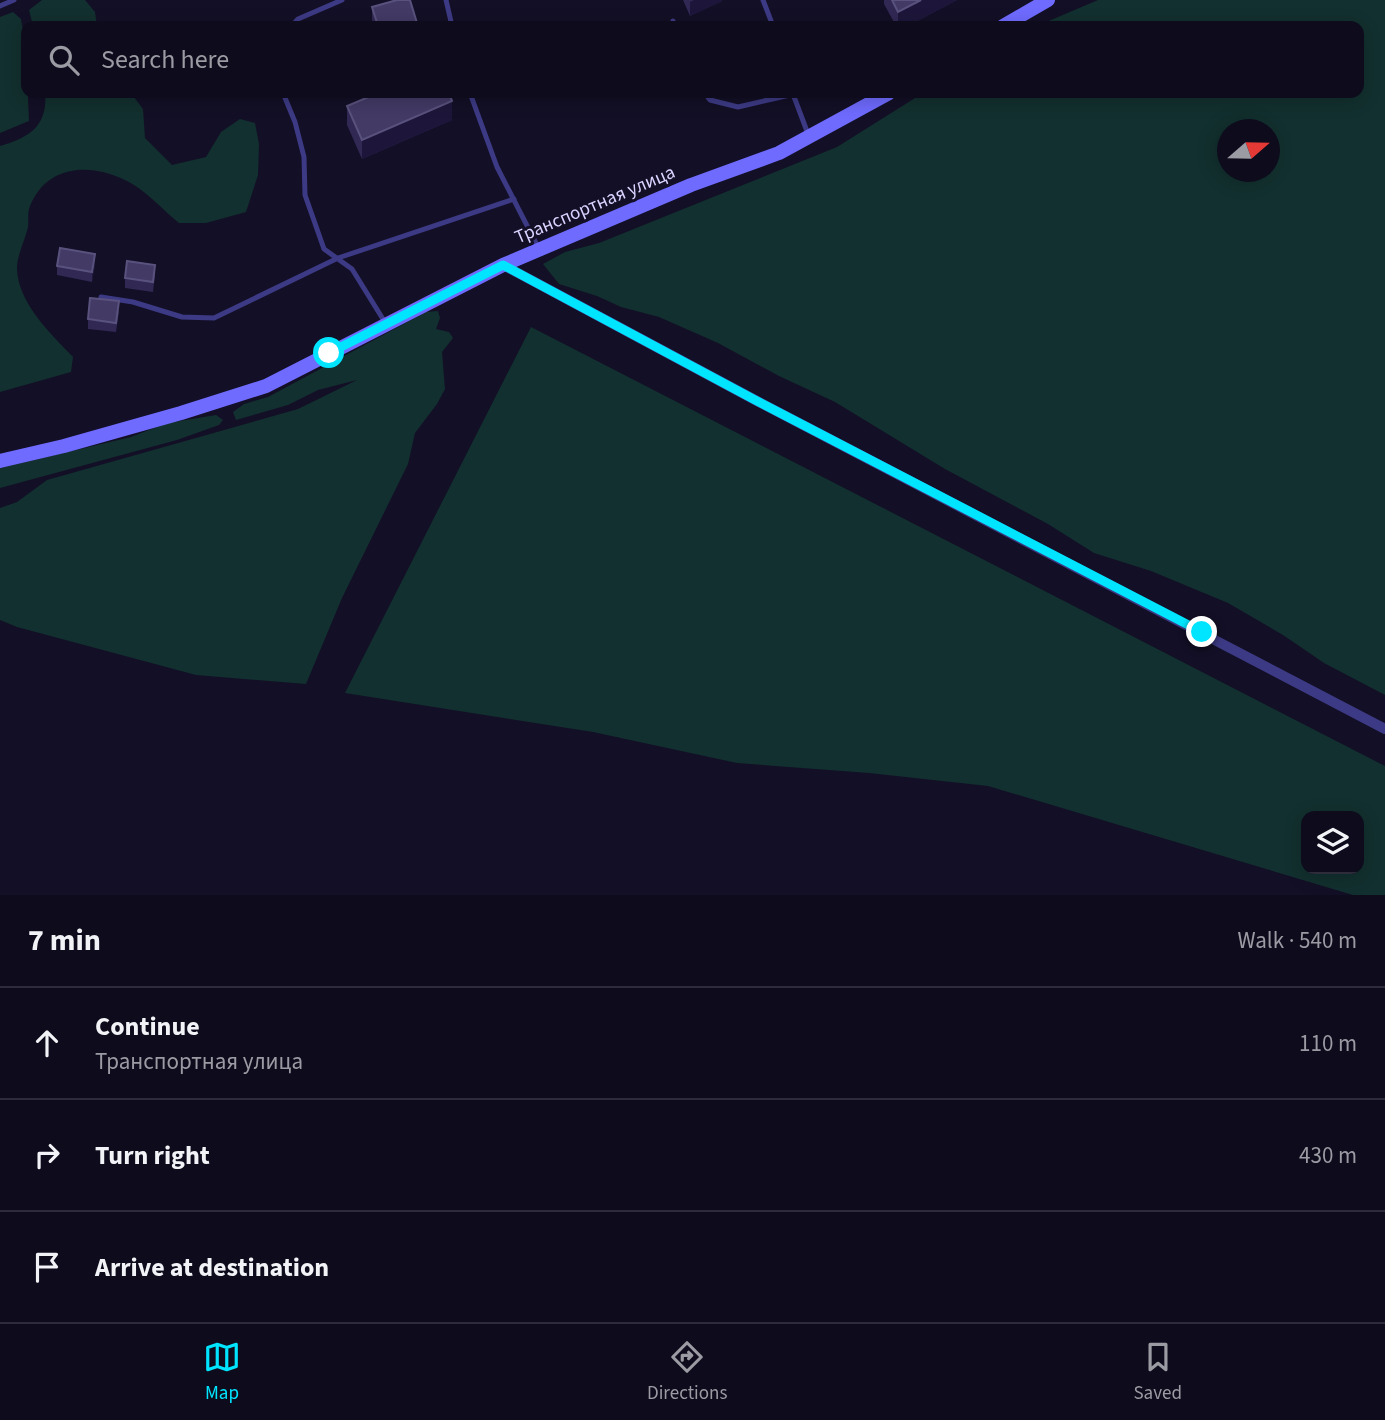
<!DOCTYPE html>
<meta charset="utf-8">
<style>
:root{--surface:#0e0b1c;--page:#171425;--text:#f1f3f6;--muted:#9b9ba3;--line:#2e2b3b;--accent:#00e5ff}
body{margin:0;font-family:"Source Sans 3",sans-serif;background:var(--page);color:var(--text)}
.controls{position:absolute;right:21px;bottom:21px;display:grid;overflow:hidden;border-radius:14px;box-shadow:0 4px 18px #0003}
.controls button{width:63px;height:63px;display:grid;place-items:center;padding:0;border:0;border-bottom:2px solid var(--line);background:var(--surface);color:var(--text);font:35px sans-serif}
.compass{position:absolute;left:1217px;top:119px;width:63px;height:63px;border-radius:50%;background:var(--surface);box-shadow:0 4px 18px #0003;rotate:70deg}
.stop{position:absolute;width:21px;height:21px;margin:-16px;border:5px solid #00e5ff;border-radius:50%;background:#fff}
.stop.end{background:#00e5ff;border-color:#fff;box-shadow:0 2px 7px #0008}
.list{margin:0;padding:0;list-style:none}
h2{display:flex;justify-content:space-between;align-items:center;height:91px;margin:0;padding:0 28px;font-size:30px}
h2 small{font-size:23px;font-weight:400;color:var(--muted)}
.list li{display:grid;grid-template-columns:46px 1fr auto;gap:21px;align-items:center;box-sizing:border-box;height:112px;padding:0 28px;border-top:2px solid var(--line)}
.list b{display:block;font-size:26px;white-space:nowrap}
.list p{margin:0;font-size:23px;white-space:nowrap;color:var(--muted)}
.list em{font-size:23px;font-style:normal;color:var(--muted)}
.icon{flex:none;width:38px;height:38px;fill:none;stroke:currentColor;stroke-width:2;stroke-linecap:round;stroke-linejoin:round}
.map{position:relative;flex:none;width:1385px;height:895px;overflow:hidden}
.search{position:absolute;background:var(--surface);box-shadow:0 4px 18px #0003;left:21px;right:21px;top:21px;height:77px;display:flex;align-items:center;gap:18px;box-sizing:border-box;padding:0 24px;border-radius:14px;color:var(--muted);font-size:26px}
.sheet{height:427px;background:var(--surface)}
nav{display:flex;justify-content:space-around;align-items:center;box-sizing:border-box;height:98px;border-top:2px solid var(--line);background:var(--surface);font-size:19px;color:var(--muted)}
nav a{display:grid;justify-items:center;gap:4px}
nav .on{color:var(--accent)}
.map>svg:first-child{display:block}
</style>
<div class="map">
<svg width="1385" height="895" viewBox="0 0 1385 895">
<rect width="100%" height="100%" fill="#130f26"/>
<g fill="#12302f" fill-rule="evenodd">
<path d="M 42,0 L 85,0 L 95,12 L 97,26 L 33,26 L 29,10 Z"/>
<path d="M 1098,0 L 1385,0 L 1385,695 L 1324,663 L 1283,635 L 1228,603 L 1151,571 L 1094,553 L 1048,524 L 945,469 L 835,402 L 779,376 L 718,343 L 659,317 L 621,307 L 597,296 L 559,284 L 543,264 L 565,252 L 599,243 L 837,147 L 923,93 L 1359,93 L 1359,26 L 1037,26 ZM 1228,130 L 1270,130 L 1270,172 L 1228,172 Z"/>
<path d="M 13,12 L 21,19 L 26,51 L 29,121 L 0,133 L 0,17 Z"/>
<path d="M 45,93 L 131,93 L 143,109 L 145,138 L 172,165 L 206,157 L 221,132 L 240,119 L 255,123 L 259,144 L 258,175 L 246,212 L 206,223 L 179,223 C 164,211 150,195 134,185 C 97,163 49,161 30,206 C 27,213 29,220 28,227 C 25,241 17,254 17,269 C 18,303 51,334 73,357 L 71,372 L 0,392 L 0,146 C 29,138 48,126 45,93 Z"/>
<path d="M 438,311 L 440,318 L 436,329 L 449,332 L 453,338 L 442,352 L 445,389 L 437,404 L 415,433 L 408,464 L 342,598 L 306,684 L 196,675 L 17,627 L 0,620 L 0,508 L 17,502 L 47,480 L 298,409 L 357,380 L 318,390 L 288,405 L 236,420 L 233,412 L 244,404 L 268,397 L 426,312 Z"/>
<path d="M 531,327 L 1385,766 L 1385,895 L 1353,895 L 988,786 L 869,773 L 737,763 L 593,732 L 345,693 ZM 1306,816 L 1359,816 L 1359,869 L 1306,869 Z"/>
<path d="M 216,415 L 223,420 L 219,425 L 177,440 L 0,488 L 0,468 L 131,437 L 167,423 Z"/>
</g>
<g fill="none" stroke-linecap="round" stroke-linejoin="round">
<g stroke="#3d3a85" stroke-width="5">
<path d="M 446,0 L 452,26"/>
<path d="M 763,0 L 773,26"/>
<path d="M 0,6 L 14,0"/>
<path d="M 673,21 L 675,26"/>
<path d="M 292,26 L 298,19 L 342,0"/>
<path d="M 283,93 L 295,122 L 304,157 L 305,195 L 324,249 L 352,269 L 386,324"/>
<path d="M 470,93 L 497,167 L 539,249"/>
<path d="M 705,93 L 710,100 L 738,107 L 794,94"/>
<path d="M 793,94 L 808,134"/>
<path d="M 101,297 L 133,302 L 182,317 L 214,318 L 338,258 L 514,199"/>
</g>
<path stroke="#3d3a85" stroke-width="10" d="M 503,265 L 757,401 L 1385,729"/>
<g stroke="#6f6bff" stroke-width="14">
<path d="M 1003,26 L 1048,0"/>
<path d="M 0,461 L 64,446 L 181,413 L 266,386 L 503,265 L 691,185 L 779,153 L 889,93"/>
</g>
</g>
<g fill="#312854">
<path d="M 683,0 L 722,0 L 722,1 L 690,16 Z"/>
<path d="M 884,0 L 957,0 L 908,26 L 896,26 L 884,4 Z"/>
<path d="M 372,7 L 417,26 L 373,26 L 372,22 Z"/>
<path d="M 347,106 L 452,120 L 362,159 L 347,125 Z"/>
<path d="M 95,264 L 92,282 L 57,275 L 57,266 Z"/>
<path d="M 155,274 L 153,292 L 125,288 L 125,278 Z"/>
<path d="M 119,311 L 116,332 L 88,329 L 88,319 Z"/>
</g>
<g fill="#1d163a">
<path d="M 694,0 L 722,0 L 722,1 L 690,16 L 690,2 Z"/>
<path d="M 921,0 L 957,0 L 908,26 L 898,26 L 898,12 Z"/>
<path d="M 452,101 L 452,120 L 362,159 L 362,140 Z"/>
<path d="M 95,254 L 95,264 L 92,282 L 92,272 Z"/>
</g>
<g fill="#433a66" stroke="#5a527e" stroke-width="2">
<path d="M 397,0 L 410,0 L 417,23 L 406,26 L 378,26 L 372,7 Z"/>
<path d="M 892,0 L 921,0 L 898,12 Z"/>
<path d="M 378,93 L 449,93 L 452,101 L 362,140 L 347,106 Z"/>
<path d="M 60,248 L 95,254 L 92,272 L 57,266 Z"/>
<path d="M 127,261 L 155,265 L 153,282 L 125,278 Z"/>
<path d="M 90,298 L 119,301 L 116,323 L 88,319 Z"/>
</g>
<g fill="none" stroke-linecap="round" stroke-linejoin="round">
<path stroke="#00e5ff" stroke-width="9" d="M 329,353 L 503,265 L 757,401 L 1202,632"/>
</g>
<g text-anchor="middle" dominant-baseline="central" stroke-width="6" stroke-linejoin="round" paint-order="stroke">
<g font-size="19" fill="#d9d4ff" stroke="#130f26">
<text transform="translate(595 205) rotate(-23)">Транспортная улица</text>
</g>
</g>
</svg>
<div class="controls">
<button><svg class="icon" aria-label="layers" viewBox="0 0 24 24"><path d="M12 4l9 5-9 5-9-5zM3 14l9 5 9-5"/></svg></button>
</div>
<svg class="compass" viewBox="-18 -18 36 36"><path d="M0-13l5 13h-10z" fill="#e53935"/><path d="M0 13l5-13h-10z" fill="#9b9ba3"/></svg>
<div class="stop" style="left:329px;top:353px"></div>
<div class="stop end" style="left:1202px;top:632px"></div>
<div class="search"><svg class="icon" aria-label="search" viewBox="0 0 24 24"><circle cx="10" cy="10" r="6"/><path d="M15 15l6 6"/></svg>Search here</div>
</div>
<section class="sheet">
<h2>7 min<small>Walk · 540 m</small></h2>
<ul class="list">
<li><svg class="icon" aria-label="ahead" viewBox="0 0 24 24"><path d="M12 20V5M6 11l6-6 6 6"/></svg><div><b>Continue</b><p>Транспортная улица</p></div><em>110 m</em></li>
<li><svg class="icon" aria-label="right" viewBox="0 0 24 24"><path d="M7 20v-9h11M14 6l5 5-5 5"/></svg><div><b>Turn right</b></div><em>430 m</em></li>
<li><svg class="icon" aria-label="arrive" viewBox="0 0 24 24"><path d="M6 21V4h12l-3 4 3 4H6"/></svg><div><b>Arrive at destination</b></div></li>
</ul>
</section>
<nav>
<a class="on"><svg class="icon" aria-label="map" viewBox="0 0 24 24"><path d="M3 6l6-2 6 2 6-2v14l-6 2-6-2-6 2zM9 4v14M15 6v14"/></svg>Map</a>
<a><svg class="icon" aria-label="directions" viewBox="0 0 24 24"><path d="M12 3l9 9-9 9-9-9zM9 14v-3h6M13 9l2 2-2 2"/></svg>Directions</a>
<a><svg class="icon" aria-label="saved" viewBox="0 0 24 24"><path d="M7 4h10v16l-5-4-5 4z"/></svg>Saved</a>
</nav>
